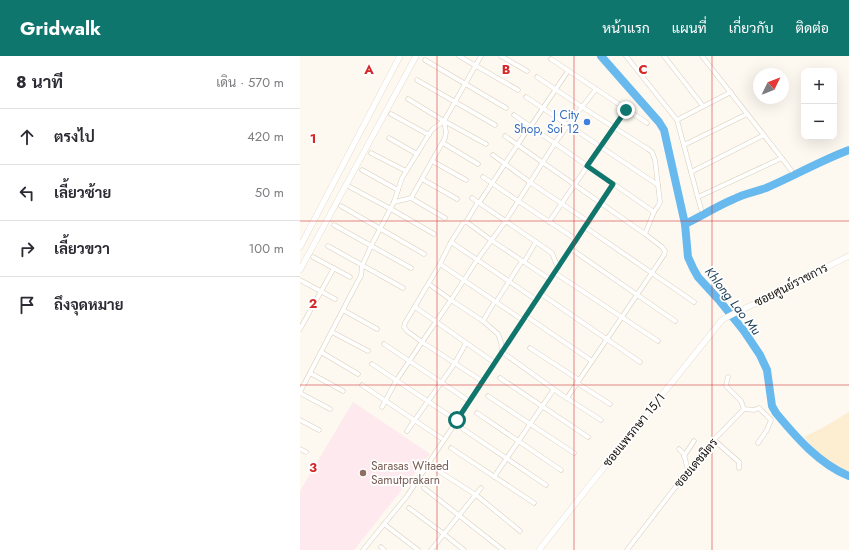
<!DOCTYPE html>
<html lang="th">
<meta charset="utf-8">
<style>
:root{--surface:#fff;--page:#f2f2f3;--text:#2b2b33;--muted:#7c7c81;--line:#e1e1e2;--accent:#0f766e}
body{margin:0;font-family:Jost,Sarabun,sans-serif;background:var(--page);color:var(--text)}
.controls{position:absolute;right:12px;top:12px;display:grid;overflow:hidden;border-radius:8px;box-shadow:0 4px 16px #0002}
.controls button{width:36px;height:36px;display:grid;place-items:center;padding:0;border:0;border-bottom:1px solid var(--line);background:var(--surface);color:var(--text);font:20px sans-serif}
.compass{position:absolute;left:453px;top:12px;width:36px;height:36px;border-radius:50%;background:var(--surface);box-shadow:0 4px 16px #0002;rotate:47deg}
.stop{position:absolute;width:12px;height:12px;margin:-9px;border:3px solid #0f766e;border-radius:50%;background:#fff}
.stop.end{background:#0f766e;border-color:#fff;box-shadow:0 1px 4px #0008}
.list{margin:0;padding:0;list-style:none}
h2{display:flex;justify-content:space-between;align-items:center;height:52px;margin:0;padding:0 16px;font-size:17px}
h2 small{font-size:13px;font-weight:400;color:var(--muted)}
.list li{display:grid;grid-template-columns:26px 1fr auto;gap:12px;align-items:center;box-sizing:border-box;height:56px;padding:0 16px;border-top:1px solid var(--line)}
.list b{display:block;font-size:15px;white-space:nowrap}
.list em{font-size:13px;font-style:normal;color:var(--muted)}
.icon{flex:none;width:22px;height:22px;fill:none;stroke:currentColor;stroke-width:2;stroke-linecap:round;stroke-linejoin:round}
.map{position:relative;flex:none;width:549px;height:494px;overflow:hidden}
header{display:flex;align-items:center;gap:24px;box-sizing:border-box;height:56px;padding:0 20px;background:var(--accent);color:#fff}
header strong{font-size:19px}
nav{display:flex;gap:22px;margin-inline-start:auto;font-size:14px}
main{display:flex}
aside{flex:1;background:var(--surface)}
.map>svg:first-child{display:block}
</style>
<header>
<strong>Gridwalk</strong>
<nav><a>หน้าแรก</a><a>แผนที่</a><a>เกี่ยวกับ</a><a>ติดต่อ</a></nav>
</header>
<main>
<aside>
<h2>8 นาที<small>เดิน · 570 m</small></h2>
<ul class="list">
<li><svg class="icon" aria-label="ahead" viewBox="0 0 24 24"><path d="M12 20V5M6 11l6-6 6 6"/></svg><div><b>ตรงไป</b></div><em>420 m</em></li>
<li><svg class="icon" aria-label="left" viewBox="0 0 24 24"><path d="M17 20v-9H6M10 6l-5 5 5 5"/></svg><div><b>เลี้ยวซ้าย</b></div><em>50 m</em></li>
<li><svg class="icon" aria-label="right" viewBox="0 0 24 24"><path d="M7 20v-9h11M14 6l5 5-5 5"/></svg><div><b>เลี้ยวขวา</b></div><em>100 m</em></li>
<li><svg class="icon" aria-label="arrive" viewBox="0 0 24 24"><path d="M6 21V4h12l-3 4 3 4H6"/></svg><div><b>ถึงจุดหมาย</b></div></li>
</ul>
</aside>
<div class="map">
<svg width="549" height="494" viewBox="0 0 549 494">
<rect width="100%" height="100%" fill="#fdf8f0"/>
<path fill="#fdedd1" d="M 549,356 L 549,421 L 520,400 L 504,381 L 524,371 Z"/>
<path fill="#fee9ee" d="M 53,346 L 130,398 L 54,494 L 0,494 L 0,435 Z"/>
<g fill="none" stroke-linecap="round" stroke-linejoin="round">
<g stroke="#67b9ee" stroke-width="8">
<path d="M 301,0 L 359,66 L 364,74 L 385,168 L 388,201 L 393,212 L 398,221 L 419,244 L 444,275 L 460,299 L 467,314 L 472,350 L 476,357 C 496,381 519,408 549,420"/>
<path d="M 385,168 C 402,160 417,150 434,143 C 444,138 455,136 466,132 C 494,120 520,105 549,94"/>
</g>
<g stroke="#d9ceb9" stroke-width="5">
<g id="street">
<path d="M 159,0 L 218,34"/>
<path d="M 201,0 L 227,15"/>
<path d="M 326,0 L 377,64 L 401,153"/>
<path d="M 364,0 L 403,50"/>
<path d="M 402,0 L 491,114"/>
<path d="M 251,3 L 347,67"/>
<path d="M 125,4 L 206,52"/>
<path d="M 237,21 L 282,51 L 348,93 L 352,96 L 355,104 L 360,146 L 358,150 L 354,156 L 345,178"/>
<path d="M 117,24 L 195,69"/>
<path d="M 226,41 L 358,129"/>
<path d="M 108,43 L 144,65 L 186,88"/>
<path d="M 91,58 L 129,79"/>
<path d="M 214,59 L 354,156"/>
<path d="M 377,64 L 431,36"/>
<path d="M 231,70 L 268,15"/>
<path d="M 205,80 L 345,178 L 362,191 L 365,195 L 364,199 L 267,342"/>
<path d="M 89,82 L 117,98"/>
<path d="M 143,87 L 178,108"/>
<path d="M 384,89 L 447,58"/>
<path d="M 71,97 L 106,115"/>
<path d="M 193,99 L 231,127 L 289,166"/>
<path d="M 132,105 L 166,124"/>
<path d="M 62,114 L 98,134"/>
<path d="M 391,116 L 464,79"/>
<path d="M 183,121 L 218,145 L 277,184"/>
<path d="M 122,123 L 157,143"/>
<path d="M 50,131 L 91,153 L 134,178"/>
<path d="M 398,141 L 482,102"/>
<path d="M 111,142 L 145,162"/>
<path d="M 172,142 L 252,197 L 258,212"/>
<path d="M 94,146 L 111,142 L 145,82 L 146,76 L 144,65"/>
<path d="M 178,146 L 166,166 L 163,167 L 151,186 L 140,208 L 105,267 L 104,271 L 107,275 L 122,286 L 179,323"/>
<path d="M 179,147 L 230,70"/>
<path d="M 41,150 L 124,198"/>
<path d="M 166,166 L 168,167 L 191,184 L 248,222"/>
<path d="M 249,166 L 326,54"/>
<path d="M 34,169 L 111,212"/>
<path d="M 285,171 L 394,246"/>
<path d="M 151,186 L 235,243"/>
<path d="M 28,190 L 103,232"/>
<path d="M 271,193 L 375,265"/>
<path d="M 13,201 L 50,221"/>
<path d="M 224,206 L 236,186"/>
<path d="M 140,208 L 221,263"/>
<path d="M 255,217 L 358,285"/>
<path d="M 0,224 L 35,243"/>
<path d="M 129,228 L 151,244 L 183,265 L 198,278 L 201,286 L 202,296 L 262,339 L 301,364"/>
<path d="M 241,238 L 340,306"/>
<path d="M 196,246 L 222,205"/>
<path d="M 115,251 L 192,305"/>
<path d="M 43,254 L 77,273"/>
<path d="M 226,260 L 292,305"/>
<path d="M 183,265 L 195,245"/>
<path d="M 0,273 L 34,212"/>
<path d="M 32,276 L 68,295"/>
<path d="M 84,288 L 166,343"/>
<path d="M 230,292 L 279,324"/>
<path d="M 21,296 L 58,318"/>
<path d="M 72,308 L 153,362"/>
<path d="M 10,317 L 43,335"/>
<path d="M 200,322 L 288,381"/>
<path d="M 277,327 L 310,348"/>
<path d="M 62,329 L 141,382"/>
<path d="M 0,336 L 58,225 L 61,220 L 62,210 L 71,190 L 94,146 L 102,122 L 131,75 L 134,72 L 144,65 L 181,0"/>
<path d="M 0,337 L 30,353"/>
<path d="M 188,340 L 274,397"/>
<path d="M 82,351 L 96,325 L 122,286 L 151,244 L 177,204 L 205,166 L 255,87 L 268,69 L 296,33"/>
<path d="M 444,353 L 454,354 L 459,352 L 471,364 L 467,374 L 458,387"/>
<path d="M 177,357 L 261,414"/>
<path d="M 0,364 L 19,374"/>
<path d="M 163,373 L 246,429"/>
<path d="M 107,375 L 155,307 L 166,287"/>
<path d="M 414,384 L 439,406 L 439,412"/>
<path d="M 151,392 L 234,447"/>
<path d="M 0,393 L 6,396"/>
<path d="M 379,393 L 384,398 L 388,415"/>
<path d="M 384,400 L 394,385"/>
<path d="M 137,414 L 176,439 L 220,475"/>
<path d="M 194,421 L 254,333"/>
<path d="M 124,432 L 203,494"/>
<path d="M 109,452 L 144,478 L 164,494"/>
<path d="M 84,468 L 118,494"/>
<path d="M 81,491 L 84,494"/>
<path d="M 63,494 L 107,440 L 313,128"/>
<path d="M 131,494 L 181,432"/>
<path d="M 327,494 L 404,394 L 444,353 L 441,345 L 427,331 L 426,329 L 428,321"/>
</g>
</g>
<g stroke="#d9ceb9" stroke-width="6">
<g id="secondary">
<path d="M 0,191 L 100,0"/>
<path d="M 0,214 L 116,0"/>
<path d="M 239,494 L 289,430 L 422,264 C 437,255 453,249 469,241 C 496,227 522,213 549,200"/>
</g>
</g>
<use href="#street" stroke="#fff" stroke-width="4"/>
<use href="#secondary" stroke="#fff" stroke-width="5.5"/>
</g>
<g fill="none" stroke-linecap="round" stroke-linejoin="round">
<path stroke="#0f766e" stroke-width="5" d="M 157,364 L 313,128 L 287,110 L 326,54"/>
</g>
<path fill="none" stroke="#d62828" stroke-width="1" stroke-opacity="0.55" d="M 137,0 L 137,494M 274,0 L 274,494M 412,0 L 412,494M 0,165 L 549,165M 0,329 L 549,329"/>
<circle fill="#3f7fe0" stroke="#fff" stroke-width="1.5" cx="287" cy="66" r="4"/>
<circle fill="#8d6e63" stroke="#fff" stroke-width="1.5" cx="63" cy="417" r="4"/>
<g text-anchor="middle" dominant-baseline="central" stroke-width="3.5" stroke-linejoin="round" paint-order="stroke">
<g font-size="12" fill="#366cbe" stroke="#fff" text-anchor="end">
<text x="279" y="59">J City<tspan x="279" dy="14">Shop, Soi 12</tspan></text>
</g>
<g font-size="12" fill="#141009" stroke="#fff">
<text transform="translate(491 229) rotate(-27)">ซอยศูนย์ราชการ</text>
<text transform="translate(334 374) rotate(-51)">ซอยแพรกษา 15/1</text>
<text transform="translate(396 407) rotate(-50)">ซอยเดชมิตร</text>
</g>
<g font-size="12" fill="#785e54" stroke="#fff" text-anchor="start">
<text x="71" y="410">Sarasas Witaed<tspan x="71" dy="14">Samutprakarn</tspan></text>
</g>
<g font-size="13" font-style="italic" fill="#1c3f56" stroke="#fff">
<text transform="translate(433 245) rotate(52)">Khlong Lao Mu</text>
</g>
</g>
<g font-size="13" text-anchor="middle" font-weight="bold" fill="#d62828" stroke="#fff" stroke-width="3.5" stroke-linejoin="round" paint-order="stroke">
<text x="69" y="18">A</text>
<text x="206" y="18">B</text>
<text x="343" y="18">C</text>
<text x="13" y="87">1</text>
<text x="13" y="252">2</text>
<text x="13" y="416">3</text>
</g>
</svg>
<div class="controls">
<button>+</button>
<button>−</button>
</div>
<svg class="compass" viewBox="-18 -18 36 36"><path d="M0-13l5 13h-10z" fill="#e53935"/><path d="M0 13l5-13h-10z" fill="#7c7c81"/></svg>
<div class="stop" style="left:157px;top:364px"></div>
<div class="stop end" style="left:326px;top:54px"></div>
</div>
</main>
